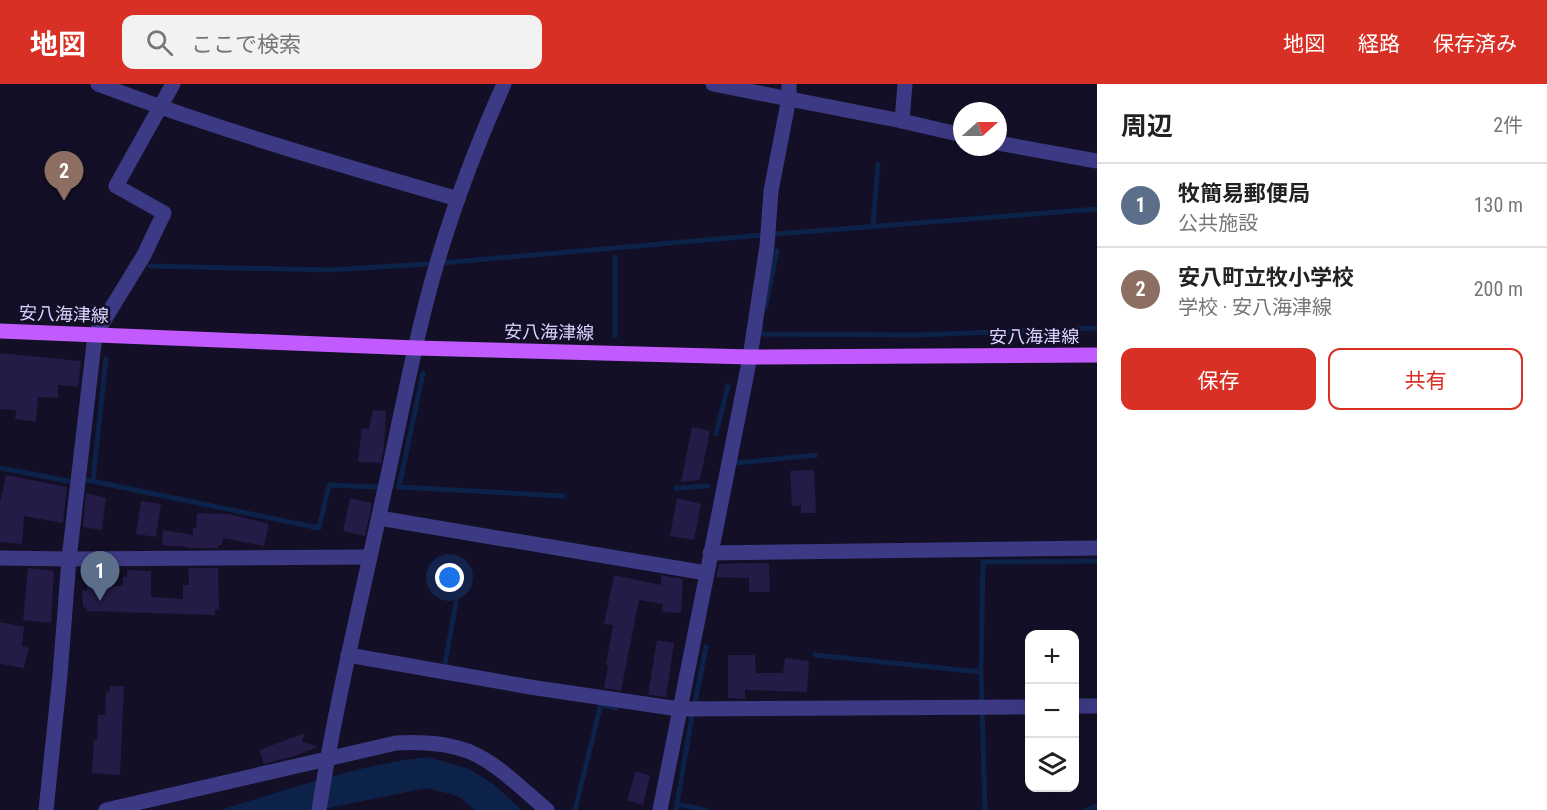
<!DOCTYPE html>
<html lang="ja">
<meta charset="utf-8">
<style>
:root{--surface:#fff;--page:#f2f2f2;--text:#222;--muted:#767676;--line:#e0e0e0;--accent:#d93025}
body{margin:0;font-family:"Roboto Condensed","Noto Sans JP",sans-serif;background:var(--page);color:var(--text)}
.controls{position:absolute;right:18px;bottom:18px;display:grid;overflow:hidden;border-radius:12px;box-shadow:0 6px 24px #0002}
.controls button{width:54px;height:54px;display:grid;place-items:center;padding:0;border:0;border-bottom:2px solid var(--line);background:var(--surface);color:var(--text);font:30px sans-serif}
.compass{position:absolute;left:953px;top:18px;width:54px;height:54px;border-radius:50%;background:var(--surface);box-shadow:0 6px 24px #0002;rotate:69deg}
.you{position:absolute;left:450px;top:494px;width:21px;height:21px;margin:-15px;border:4px solid #fff;border-radius:50%;background:#1a73e8;box-shadow:0 0 0 9px #1a73e833}
.badge{display:grid;place-items:center;width:39px;height:39px;border-radius:50%;background:var(--accent);color:#fff;font-size:20px;font-weight:700}
.pin{position:absolute;translate:-50% -50px;filter:drop-shadow(0 2px 3px #0008)}
.pin::after{content:'';position:absolute;top:32px;width:21px;height:18px;background:inherit;clip-path:polygon(0 0,100% 0,50% 100%)}
.list{margin:0;padding:0;list-style:none}
h2{display:flex;justify-content:space-between;align-items:center;height:78px;margin:0;padding:0 24px;font-size:26px}
h2 small{font-size:20px;font-weight:400;color:var(--muted)}
.list li{display:grid;grid-template-columns:39px 1fr auto;gap:18px;align-items:center;box-sizing:border-box;height:84px;padding:0 24px;border-top:2px solid var(--line)}
.list b{display:block;font-size:22px;white-space:nowrap}
.list p{margin:0;font-size:20px;white-space:nowrap;color:var(--muted)}
.list em{font-size:20px;font-style:normal;color:var(--muted)}
.actions{display:flex;gap:12px;padding:18px 24px}
.actions a{flex:1;padding:14px 0;border:2px solid var(--accent);border-radius:12px;text-align:center;font-size:21px;color:var(--accent)}
.actions .main{background:var(--accent);color:#fff}
.icon{flex:none;width:33px;height:33px;fill:none;stroke:currentColor;stroke-width:2;stroke-linecap:round;stroke-linejoin:round}
.map{position:relative;flex:none;width:1097px;height:726px;overflow:hidden}
header{display:flex;align-items:center;gap:36px;box-sizing:border-box;height:84px;padding:0 30px;background:var(--accent);color:#fff}
header strong{font-size:28px}
nav{display:flex;gap:33px;margin-inline-start:auto;font-size:21px}
.search{width:420px;height:54px;background:var(--page);display:flex;align-items:center;gap:15px;box-sizing:border-box;padding:0 21px;border-radius:12px;color:var(--muted);font-size:22px}
main{display:flex}
aside{flex:1;background:var(--surface)}
.map>svg:first-child{display:block}
</style>
<header>
<strong>地図</strong>
<div class="search"><svg class="icon" aria-label="search" viewBox="0 0 24 24"><circle cx="10" cy="10" r="6"/><path d="M15 15l6 6"/></svg>ここで検索</div>
<nav><a>地図</a><a>経路</a><a>保存済み</a></nav>
</header>
<main>
<div class="map">
<svg width="1097" height="726" viewBox="0 0 1097 726">
<rect width="100%" height="100%" fill="#130f26"/>
<path fill="#0c2248" d="M 427,673 L 467,684 L 492,699 L 522,726 L 475,726 L 458,712 L 427,704 L 318,726 L 220,726 C 288,706 356,681 427,673 Z"/>
<g fill="none" stroke-linecap="round" stroke-linejoin="round">
<g stroke="#0c2248" stroke-width="5">
<path d="M 873,142 L 878,80"/>
<path d="M 776,150 L 1097,125"/>
<path d="M 615,173 L 615,252"/>
<path d="M 441,179 L 763,151"/>
<path d="M 150,182 L 328,186 L 429,180"/>
<path d="M 765,224 L 777,167"/>
<path d="M 761,242 L 760,246 L 762,250 L 917,251 L 1097,244"/>
<path d="M 423,289 L 399,403 L 563,412"/>
<path d="M 716,350 L 728,302"/>
<path d="M 737,379 L 816,371"/>
<path d="M 0,384 L 68,397"/>
<path d="M 87,396 L 319,444 L 329,401 L 378,403"/>
<path d="M 93,396 L 106,275"/>
<path d="M 676,404 L 708,402"/>
<path d="M 815,571 L 981,588 L 983,478 L 1097,477"/>
<path d="M 445,579 L 456,519"/>
<path d="M 981,588 L 985,726"/>
<path d="M 695,618 L 706,563"/>
<path d="M 677,720 L 692,632"/>
<path d="M 575,726 L 601,620 L 616,624"/>
<path d="M 676,726 L 677,720 L 706,726"/>
<path d="M 1086,726 L 1097,722"/>
</g>
</g>
<g fill="#241b47">
<path d="M 0,269 L 81,277 L 78,303 L 58,301 L 58,314 L 38,313 L 36,338 L 15,335 L 16,326 L 0,325 Z"/>
<path d="M 373,326 L 386,327 L 384,363 L 381,379 L 358,378 L 362,344 L 369,345 Z"/>
<path d="M 692,343 L 710,347 L 700,396 L 681,398 Z"/>
<path d="M 814,386 L 816,429 L 801,429 L 801,421 L 792,422 L 790,387 Z"/>
<path d="M 6,391 L 67,403 L 63,439 L 24,432 L 22,460 L 0,458 L 0,419 Z"/>
<path d="M 86,409 L 106,414 L 102,446 L 83,443 Z"/>
<path d="M 350,414 L 372,419 L 365,452 L 343,447 Z"/>
<path d="M 677,414 L 701,420 L 694,456 L 670,452 Z"/>
<path d="M 141,417 L 161,420 L 156,453 L 136,450 Z"/>
<path d="M 197,429 L 228,430 L 269,440 L 264,462 L 223,454 L 222,461 L 218,461 L 218,464 L 188,464 L 188,463 L 162,461 L 163,446 L 193,451 L 193,443 L 196,444 Z"/>
<path d="M 749,479 L 769,479 L 770,508 L 749,508 L 749,494 L 716,493 L 719,480 Z"/>
<path d="M 28,484 L 54,487 L 51,539 L 23,536 Z"/>
<path d="M 188,484 L 218,484 L 219,526 L 215,525 L 215,531 L 87,527 L 87,524 L 83,523 L 82,506 L 87,507 L 87,502 L 123,502 L 123,493 L 127,493 L 127,486 L 151,487 L 151,513 L 183,515 L 183,501 L 189,501 Z"/>
<path d="M 614,491 L 661,501 L 661,491 L 683,495 L 681,529 L 662,528 L 663,520 L 639,516 L 621,607 L 604,604 L 608,581 L 606,581 L 613,541 L 604,540 Z"/>
<path d="M 0,538 L 24,543 L 22,562 L 29,564 L 24,584 L 0,580 Z"/>
<path d="M 657,556 L 674,559 L 666,613 L 648,611 Z"/>
<path d="M 728,571 L 755,571 L 756,589 L 783,589 L 785,574 L 809,577 L 807,608 L 745,606 L 745,615 L 728,614 Z"/>
<path d="M 110,602 L 124,602 L 120,691 L 92,689 L 94,656 L 97,656 L 98,631 L 105,631 L 106,608 L 109,609 Z"/>
<path d="M 305,649 L 302,657 L 318,663 L 294,672 L 264,680 L 259,666 Z"/>
<path d="M 636,687 L 650,692 L 643,721 L 627,716 Z"/>
</g>
<g fill="none" stroke-linecap="round" stroke-linejoin="round">
<g stroke="#3d3a85" stroke-width="15">
<path d="M 98,0 C 216,45 337,80 458,115"/>
<path d="M 713,0 L 902,37 L 962,51"/>
<path d="M 902,37 L 905,0"/>
<path d="M 998,59 L 1097,77"/>
<path d="M 379,434 L 706,489"/>
<path d="M 710,469 L 1097,464"/>
<path d="M 0,474 L 69,475 L 95,251 L 144,171 L 164,129 L 116,102 L 173,0"/>
<path d="M 348,571 L 530,603 L 679,625 L 1030,623"/>
<path d="M 1074,622 L 1097,622"/>
<path d="M 46,726 L 60,591 L 69,475 L 370,473"/>
<path d="M 106,726 L 396,659 C 475,655 490,677 547,726"/>
<path d="M 319,726 C 335,622 360,521 382,418 C 400,339 414,257 437,179 C 455,118 478,58 504,0"/>
<path d="M 660,726 L 750,273 L 767,162 L 771,107 L 789,14 L 789,0"/>
</g>
<path stroke="#c25bff" stroke-width="15" d="M 0,247 L 416,264 L 750,273 L 1097,271"/>
</g>
<g text-anchor="middle" dominant-baseline="central" stroke-width="5" stroke-linejoin="round" paint-order="stroke">
<g font-size="18" fill="#d9d4ff" stroke="#130f26">
<text transform="translate(64 230) rotate(2)">安八海津線</text>
<text transform="translate(549 248) rotate(1)">安八海津線</text>
<text x="1034" y="252">安八海津線</text>
</g>
</g>
</svg>
<div class="controls">
<button>+</button>
<button>−</button>
<button><svg class="icon" aria-label="layers" viewBox="0 0 24 24"><path d="M12 4l9 5-9 5-9-5zM3 14l9 5 9-5"/></svg></button>
</div>
<svg class="compass" viewBox="-18 -18 36 36"><path d="M0-13l5 13h-10z" fill="#e53935"/><path d="M0 13l5-13h-10z" fill="#767676"/></svg>
<div class="you"></div>
<div class="pin badge" style="left:100px;top:517px;background:#5c6f8a">1</div>
<div class="pin badge" style="left:64px;top:117px;background:#8d6e63">2</div>
</div>
<aside>
<h2>周辺<small>2件</small></h2>
<ul class="list">
<li><span class="badge" style="background:#5c6f8a">1</span><div><b>牧簡易郵便局</b><p>公共施設</p></div><em>130 m</em></li>
<li><span class="badge" style="background:#8d6e63">2</span><div><b>安八町立牧小学校</b><p>学校 · 安八海津線</p></div><em>200 m</em></li>
</ul>
<div class="actions"><a class="main">保存</a><a>共有</a></div>
</aside>
</main>
